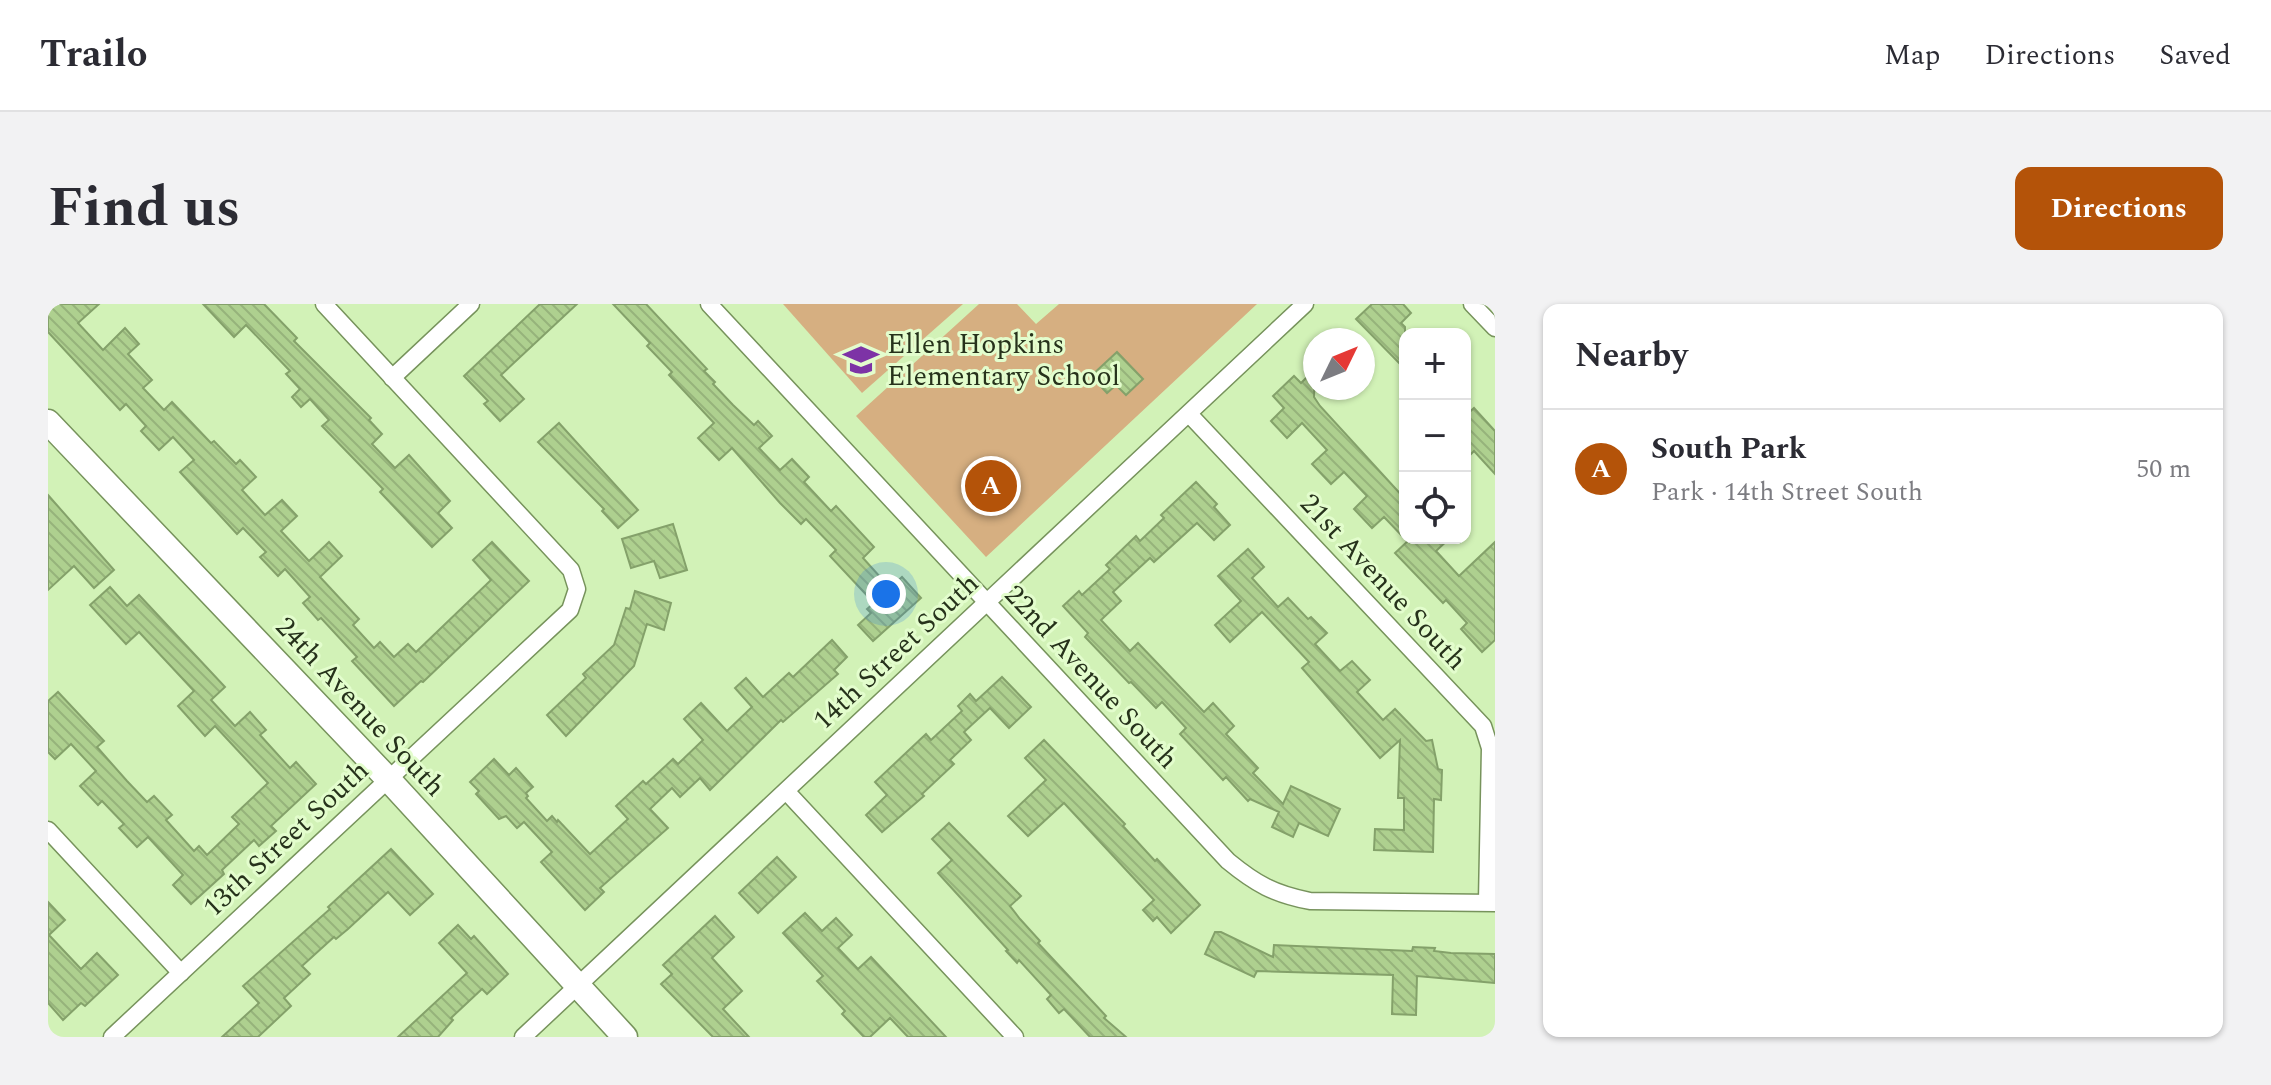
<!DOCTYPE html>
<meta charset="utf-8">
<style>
:root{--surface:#fff;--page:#f2f2f3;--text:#2b2b33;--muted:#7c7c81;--line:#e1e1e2;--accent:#b45309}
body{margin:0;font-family:Spectral,serif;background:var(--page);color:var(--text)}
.controls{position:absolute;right:24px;top:24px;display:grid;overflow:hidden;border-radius:16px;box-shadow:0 2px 6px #0004}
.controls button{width:72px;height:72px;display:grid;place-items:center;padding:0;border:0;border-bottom:2px solid var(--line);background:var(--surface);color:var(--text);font:40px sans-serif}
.compass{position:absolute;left:1255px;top:24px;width:72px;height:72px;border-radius:50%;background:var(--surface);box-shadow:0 2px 6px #0004;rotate:47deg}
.you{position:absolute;left:838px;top:290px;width:28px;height:28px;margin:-20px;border:6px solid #fff;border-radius:50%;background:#1a73e8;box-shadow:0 0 0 12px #1a73e833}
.badge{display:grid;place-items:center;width:52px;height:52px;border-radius:50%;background:var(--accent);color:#fff;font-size:26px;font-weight:700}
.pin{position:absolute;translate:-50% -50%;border:4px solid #fff;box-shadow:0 2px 8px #0006}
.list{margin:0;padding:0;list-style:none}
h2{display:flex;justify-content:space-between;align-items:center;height:104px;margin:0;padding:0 32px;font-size:34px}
h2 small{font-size:26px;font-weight:400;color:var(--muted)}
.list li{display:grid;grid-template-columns:52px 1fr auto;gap:24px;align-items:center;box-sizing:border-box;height:120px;padding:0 32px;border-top:2px solid var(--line)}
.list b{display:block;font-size:30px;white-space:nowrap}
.list p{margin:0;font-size:26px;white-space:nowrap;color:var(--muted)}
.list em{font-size:26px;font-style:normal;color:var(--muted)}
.icon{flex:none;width:44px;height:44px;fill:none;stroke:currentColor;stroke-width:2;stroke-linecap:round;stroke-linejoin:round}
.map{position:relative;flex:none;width:1447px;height:733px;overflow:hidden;border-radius:16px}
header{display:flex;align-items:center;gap:48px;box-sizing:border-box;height:112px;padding:0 40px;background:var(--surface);border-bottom:2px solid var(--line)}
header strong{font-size:38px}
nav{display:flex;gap:44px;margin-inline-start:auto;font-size:28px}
.intro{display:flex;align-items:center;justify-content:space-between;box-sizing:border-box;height:192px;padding:0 48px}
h1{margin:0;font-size:56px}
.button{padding:20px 36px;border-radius:16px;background:var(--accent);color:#fff;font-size:28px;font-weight:700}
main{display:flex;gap:48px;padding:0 48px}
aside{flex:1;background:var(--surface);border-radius:16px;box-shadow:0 2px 6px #0004}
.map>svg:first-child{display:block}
</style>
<header>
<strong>Trailo</strong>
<nav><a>Map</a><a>Directions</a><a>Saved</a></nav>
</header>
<div class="intro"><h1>Find us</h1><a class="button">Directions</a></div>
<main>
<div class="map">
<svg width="1447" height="733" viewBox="0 0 1447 733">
<defs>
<pattern id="building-back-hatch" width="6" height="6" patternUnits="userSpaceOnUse" patternTransform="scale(2)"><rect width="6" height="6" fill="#aed08f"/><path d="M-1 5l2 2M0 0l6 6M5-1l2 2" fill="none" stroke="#96b37b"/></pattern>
</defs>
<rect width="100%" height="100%" fill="#d2f2b7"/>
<g fill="#d6af81">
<path d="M 735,0 L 915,0 L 814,89 Z"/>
<path d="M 931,0 L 969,0 L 988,20 L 1011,0 L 1209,0 L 938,253 L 808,112 Z"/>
</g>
<g fill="url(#building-back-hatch)" stroke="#84a16a" stroke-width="2">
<path d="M 0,0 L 51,0 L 30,19 L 55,46 L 77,24 L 91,40 L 80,50 L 104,76 L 95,84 L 116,106 L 124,98 L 163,139 L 166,137 L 188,160 L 192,156 L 208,173 L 194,186 L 217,211 L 234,196 L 249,212 L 233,227 L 261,257 L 281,238 L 294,252 L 272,273 L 311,315 L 305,321 L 326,344 L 332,338 L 346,353 L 360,340 L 368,348 L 443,276 L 425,256 L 444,238 L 481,277 L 375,378 L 373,377 L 346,402 L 304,357 L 309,353 L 273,314 L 270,316 L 255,299 L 262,293 L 237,265 L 230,272 L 212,253 L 218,248 L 195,224 L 189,230 L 132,168 L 146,156 L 125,133 L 111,146 L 93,127 L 98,122 L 78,100 L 72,106 L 0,28 Z"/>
<path d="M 155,0 L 216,0 L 249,34 L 246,37 L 323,114 L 321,116 L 334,130 L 324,140 L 347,164 L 361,151 L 402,197 L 390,209 L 404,224 L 384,243 L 332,188 L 335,185 L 274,122 L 281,116 L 262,95 L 253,103 L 244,93 L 252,85 L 238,70 L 242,67 L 198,21 L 186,33 Z"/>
<path d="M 492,0 L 529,0 L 453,71 L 476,95 L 452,117 L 436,100 L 440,97 L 416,72 Z"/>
<path d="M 565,0 L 598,0 L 659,65 L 656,67 L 667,78 L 665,80 L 685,101 L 706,121 L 710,117 L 724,132 L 711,144 L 732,166 L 744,155 L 761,173 L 756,178 L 783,207 L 788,202 L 826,243 L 815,254 L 842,284 L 854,273 L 873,294 L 825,337 L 810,321 L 823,309 L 819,305 L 826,299 L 782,252 L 788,246 L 758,215 L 753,220 L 732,199 L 684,144 L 671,156 L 650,134 L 666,119 L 621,71 L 624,68 L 599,42 L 602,39 Z"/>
<path d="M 1324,0 L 1355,0 L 1363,9 L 1353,19 L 1357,23 L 1357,65 L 1308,15 Z"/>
<path d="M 1069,48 L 1095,75 L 1078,91 L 1068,81 L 1059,89 L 1043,72 Z"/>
<path d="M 1267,65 L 1266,93 L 1272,102 L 1357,195 L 1357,235 L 1336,213 L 1324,224 L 1306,205 L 1319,192 L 1296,168 L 1283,180 L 1264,160 L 1279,146 L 1254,119 L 1239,134 L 1223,117 L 1236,104 L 1225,92 L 1246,72 L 1253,79 Z"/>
<path d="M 1426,104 L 1447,127 L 1447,170 L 1426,147 L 1417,156 L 1417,112 Z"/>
<path d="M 511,119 L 590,206 L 570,224 L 554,207 L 556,205 L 490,138 Z"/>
<path d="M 1148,178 L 1169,200 L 1166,203 L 1182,221 L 1166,236 L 1149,219 L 1106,258 L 1102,254 L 1065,288 L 1073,297 L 1053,316 L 1082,347 L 1090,339 L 1156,408 L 1165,399 L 1186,422 L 1178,430 L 1210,464 L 1205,469 L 1235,500 L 1243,482 L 1292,505 L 1280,532 L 1251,519 L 1245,533 L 1224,523 L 1231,508 L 1202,495 L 1200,497 L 1178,473 L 1175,476 L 1132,430 L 1138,424 L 1114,398 L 1108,404 L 1083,378 L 1081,379 L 1037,333 L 1040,329 L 1015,302 L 1031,287 L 1034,291 L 1062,265 L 1058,261 L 1088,232 L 1092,237 L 1116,214 L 1113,211 Z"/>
<path d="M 0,191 L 66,266 L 46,284 L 26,262 L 0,286 Z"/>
<path d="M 625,220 L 639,266 L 612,274 L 606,257 L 583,264 L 574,235 Z"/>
<path d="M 1363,234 L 1402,234 L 1388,247 L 1411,272 L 1447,238 L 1447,336 L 1434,348 L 1413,325 L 1419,319 L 1398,296 L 1395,299 L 1347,249 Z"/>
<path d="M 1200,245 L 1216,263 L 1204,274 L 1230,303 L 1240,294 L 1260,315 L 1263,313 L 1279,329 L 1267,340 L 1292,367 L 1304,357 L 1322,376 L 1309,388 L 1335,416 L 1347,405 L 1378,437 L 1384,436 L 1390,465 L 1394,466 L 1393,496 L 1386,495 L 1385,548 L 1326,546 L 1327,525 L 1356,526 L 1356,494 L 1350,494 L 1352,436 L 1332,454 L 1254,364 L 1261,358 L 1214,308 L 1182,338 L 1167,321 L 1193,297 L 1170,272 Z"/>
<path d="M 62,283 L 79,302 L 91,291 L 177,383 L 163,396 L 187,422 L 202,408 L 218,426 L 212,431 L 242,464 L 248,458 L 268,480 L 223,522 L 228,527 L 211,542 L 206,536 L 174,566 L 176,570 L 143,600 L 125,581 L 135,571 L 100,533 L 89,543 L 71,524 L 76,520 L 54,497 L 50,501 L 32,482 L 48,467 L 23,440 L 7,455 L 0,448 L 0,397 L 10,388 L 56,437 L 49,443 L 79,477 L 99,498 L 106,492 L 124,511 L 118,516 L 146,547 L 151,542 L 159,551 L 191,520 L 184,513 L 220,479 L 167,422 L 157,432 L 130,402 L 146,387 L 91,328 L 78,340 L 42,301 Z"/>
<path d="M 587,287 L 623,299 L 616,326 L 599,320 L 586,362 L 518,432 L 499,411 L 538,374 L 535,370 L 566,341 L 578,304 L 582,305 Z"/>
<path d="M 784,336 L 799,353 L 786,366 L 790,370 L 735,418 L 733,416 L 662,486 L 652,474 L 632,493 L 624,484 L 602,505 L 620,524 L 552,584 L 556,588 L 537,606 L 493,558 L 504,548 L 476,518 L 469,524 L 458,512 L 451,515 L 428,490 L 431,487 L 422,478 L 446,455 L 461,471 L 468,464 L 485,483 L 478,489 L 480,492 L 478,494 L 499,517 L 504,512 L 509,518 L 510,516 L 542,550 L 580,515 L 568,502 L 595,477 L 598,480 L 625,455 L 630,460 L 655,436 L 636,415 L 653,399 L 679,427 L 704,403 L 687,384 L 698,374 L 715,393 L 741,369 L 745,373 Z"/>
<path d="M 954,373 L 983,403 L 961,424 L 942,404 L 916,428 L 923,436 L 902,456 L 906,460 L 874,490 L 876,492 L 834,528 L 818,511 L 839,491 L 827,478 L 878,430 L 883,436 L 914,407 L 910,402 L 922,390 L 928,397 Z"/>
<path d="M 996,436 L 1077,520 L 1075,522 L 1107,557 L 1109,555 L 1152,601 L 1123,629 L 1109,613 L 1105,617 L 1095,606 L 1106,596 L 1016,499 L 980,532 L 960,512 L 998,476 L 977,454 Z"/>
<path d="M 901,519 L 973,592 L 962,602 L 972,615 L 992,637 L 990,639 L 1058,712 L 1056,714 L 1078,733 L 1042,733 L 1016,705 L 1011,709 L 999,695 L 1003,691 L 971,656 L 969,659 L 958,647 L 960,646 L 890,569 L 904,556 L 884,535 Z"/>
<path d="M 343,545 L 385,590 L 362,611 L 340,588 L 300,625 L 288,635 L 286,633 L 254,662 L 262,670 L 236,694 L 243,702 L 210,733 L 174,733 L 211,699 L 195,682 L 282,605 L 280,603 Z"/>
<path d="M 729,553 L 748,573 L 710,609 L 691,589 Z"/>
<path d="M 0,598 L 17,616 L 1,631 L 33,665 L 49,649 L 70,671 L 37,702 L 33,699 L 15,716 L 0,699 Z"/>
<path d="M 757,609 L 774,627 L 788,614 L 804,631 L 790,644 L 810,665 L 823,653 L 898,733 L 860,733 L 842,714 L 822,733 L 816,733 L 794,710 L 797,707 L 769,677 L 775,672 L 735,629 Z"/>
<path d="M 667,612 L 686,633 L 664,654 L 694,687 L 675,705 L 701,733 L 665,733 L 613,680 L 624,670 L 615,661 Z"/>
<path d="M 410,621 L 423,635 L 426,632 L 460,670 L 439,690 L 434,685 L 403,714 L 405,716 L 390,733 L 350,733 L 419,669 L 391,639 Z"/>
<path d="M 1167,628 L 1173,628 L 1225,653 L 1226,641 L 1364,647 L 1365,643 L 1387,644 L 1386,647 L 1403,649 L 1447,650 L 1447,679 L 1369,672 L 1368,711 L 1344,710 L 1345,671 L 1209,667 L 1206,673 L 1157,650 Z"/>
</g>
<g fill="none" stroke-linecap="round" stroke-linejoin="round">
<g stroke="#77935c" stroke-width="19">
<g id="street">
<path d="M 661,0 L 1180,557 C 1208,580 1226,590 1262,597 L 1447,599"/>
<path d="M 1424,0 L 1447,24"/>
<path d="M 344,74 L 423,0"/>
<path d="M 1141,110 L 1435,422 L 1442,444 L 1439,598"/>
<path d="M 738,487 L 967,733"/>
<path d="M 0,526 L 133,669"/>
<path d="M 64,733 L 522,306 L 529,285 L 523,266 L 276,0"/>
<path d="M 475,733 L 1257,0"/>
</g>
</g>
<g stroke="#77935c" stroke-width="27">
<path id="secondary" d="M 0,118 L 340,475 L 577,733"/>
</g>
<use href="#street" stroke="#fff" stroke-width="16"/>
<use href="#secondary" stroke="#fff" stroke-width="24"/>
</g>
<defs>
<g id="school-bare" transform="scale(2.76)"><path d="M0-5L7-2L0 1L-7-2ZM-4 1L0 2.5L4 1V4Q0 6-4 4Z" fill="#7d33a6" stroke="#e3fdcd" stroke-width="2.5" paint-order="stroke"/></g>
</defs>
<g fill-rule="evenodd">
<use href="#school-bare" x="813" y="56"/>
</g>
<g text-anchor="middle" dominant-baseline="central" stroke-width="6" stroke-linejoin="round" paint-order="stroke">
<g font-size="28" fill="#26321b" stroke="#e3fdcd" text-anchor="start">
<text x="839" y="40">Ellen Hopkins<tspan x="839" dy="32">Elementary School</tspan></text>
</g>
<g font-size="28" fill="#26321b" stroke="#e3fdcd">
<text transform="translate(1335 278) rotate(47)">21st Avenue South</text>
<text transform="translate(848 348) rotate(-43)">14th Street South</text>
<text transform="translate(1043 373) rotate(47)">22nd Avenue South</text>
<text transform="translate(312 403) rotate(47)">24th Avenue South</text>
<text transform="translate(238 535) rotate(-43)">13th Street South</text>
</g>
</g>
</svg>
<div class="controls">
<button>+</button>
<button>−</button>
<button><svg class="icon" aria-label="locate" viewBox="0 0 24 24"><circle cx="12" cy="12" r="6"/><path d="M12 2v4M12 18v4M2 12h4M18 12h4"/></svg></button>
</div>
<svg class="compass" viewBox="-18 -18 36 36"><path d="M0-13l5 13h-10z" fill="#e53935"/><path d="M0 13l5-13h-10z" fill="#7c7c81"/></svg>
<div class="you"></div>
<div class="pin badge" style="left:943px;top:182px">A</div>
</div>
<aside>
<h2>Nearby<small></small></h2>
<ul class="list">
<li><span class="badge">A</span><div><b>South Park</b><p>Park · 14th Street South</p></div><em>50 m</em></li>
</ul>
</aside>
</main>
